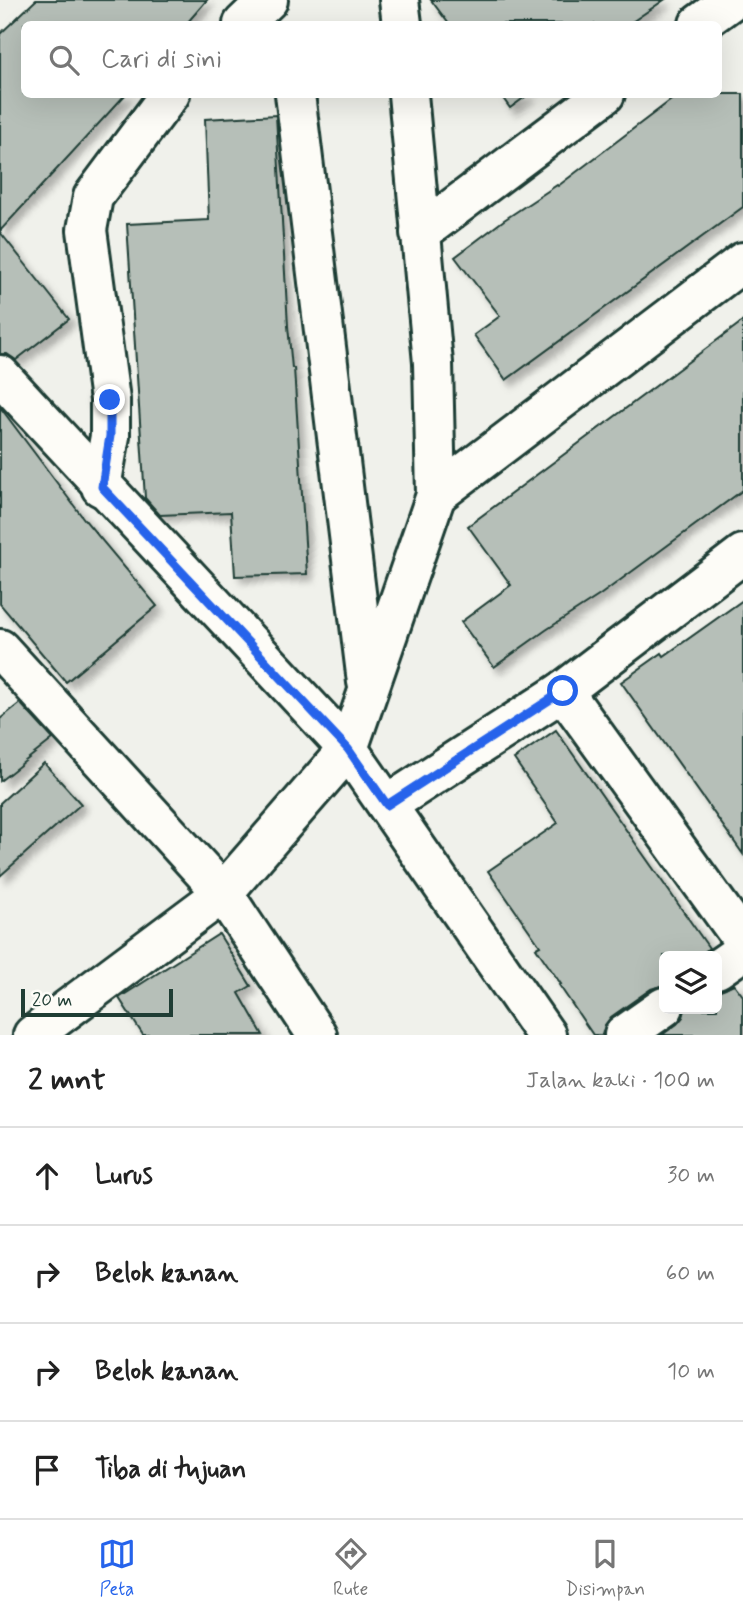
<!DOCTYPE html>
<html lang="id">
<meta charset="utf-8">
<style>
:root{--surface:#fff;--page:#f2f2f2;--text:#222;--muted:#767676;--line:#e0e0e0;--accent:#2563eb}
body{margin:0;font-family:Mynerve,sans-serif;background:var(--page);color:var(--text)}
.controls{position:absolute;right:21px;bottom:21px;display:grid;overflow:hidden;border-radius:10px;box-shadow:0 7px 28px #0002}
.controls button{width:63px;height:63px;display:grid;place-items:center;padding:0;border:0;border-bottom:2px solid var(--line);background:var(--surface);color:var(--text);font:35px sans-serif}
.scale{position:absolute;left:21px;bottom:18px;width:152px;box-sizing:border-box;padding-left:7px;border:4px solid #1f3d34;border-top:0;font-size:19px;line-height:24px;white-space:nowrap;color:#1f3d34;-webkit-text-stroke:5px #fdfcf7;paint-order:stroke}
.stop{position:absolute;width:21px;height:21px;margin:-16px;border:5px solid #2563eb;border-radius:50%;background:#fff}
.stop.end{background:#2563eb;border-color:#fff;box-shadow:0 2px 7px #0008}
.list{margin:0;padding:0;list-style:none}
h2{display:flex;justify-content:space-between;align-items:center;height:91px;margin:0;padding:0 28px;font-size:30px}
h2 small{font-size:23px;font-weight:400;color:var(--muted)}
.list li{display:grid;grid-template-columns:46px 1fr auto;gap:21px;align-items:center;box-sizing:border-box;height:98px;padding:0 28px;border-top:2px solid var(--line)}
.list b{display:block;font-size:26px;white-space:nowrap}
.list em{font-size:23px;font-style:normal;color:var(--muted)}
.icon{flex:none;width:38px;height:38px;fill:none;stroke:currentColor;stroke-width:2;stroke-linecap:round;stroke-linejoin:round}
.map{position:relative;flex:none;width:743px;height:1035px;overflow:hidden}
.search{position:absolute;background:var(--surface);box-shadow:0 7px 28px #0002;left:21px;right:21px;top:21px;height:77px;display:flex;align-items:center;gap:18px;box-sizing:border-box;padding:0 24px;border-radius:10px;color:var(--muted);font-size:26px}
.sheet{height:483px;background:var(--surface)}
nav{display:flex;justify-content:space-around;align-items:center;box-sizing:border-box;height:98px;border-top:2px solid var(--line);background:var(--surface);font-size:19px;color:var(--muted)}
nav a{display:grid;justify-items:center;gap:4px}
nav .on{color:var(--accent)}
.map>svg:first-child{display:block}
</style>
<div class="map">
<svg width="743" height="1035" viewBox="0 0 743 1035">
<defs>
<filter id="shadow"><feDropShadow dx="6" dy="6" stdDeviation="3.5" flood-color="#0004"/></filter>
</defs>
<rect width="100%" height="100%" fill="#f0f1eb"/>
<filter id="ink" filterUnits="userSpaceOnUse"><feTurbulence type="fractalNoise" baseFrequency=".0143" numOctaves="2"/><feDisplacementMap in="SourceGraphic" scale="14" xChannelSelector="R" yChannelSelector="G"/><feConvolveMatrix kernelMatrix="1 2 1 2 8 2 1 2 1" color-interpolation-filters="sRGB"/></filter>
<g filter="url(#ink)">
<g fill="#b6bfb8" stroke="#1f3d34" stroke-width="2" filter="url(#shadow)">
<path d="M 36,0 L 207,0 L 187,23 L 188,24 L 24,24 L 24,94 L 126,94 L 0,231 L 0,34 Z"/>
<path d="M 431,0 L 664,0 L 629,24 L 449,24 Z"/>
<path d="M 500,94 L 529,94 L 510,108 Z"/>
<path d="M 679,94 L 743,94 L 743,207 L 506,380 L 474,335 L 500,316 L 455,257 L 504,220 L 557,185 L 558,186 Z"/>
<path d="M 276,115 L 288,326 L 292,368 L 294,368 L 307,574 L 235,576 L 231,512 L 160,515 L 145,498 L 127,224 L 209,220 L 205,119 Z"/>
<path d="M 0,232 L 69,319 L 16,360 L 7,354 L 0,354 Z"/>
<path d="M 743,321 L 743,490 L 600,595 L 546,630 L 494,667 L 461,622 L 511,585 L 468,526 Z"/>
<path d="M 0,407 L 84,519 L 157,606 L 66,682 L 0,604 Z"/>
<path d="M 743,600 L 743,854 L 621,682 L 662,653 L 664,656 Z"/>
<path d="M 20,703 L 53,739 L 0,781 L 0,719 Z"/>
<path d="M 556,730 L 709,948 L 700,956 L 664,956 L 664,985 L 651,989 L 611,1017 L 605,1025 L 602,1035 L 593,1035 L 559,985 L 561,984 L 536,948 L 540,946 L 488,871 L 558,823 L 514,759 Z"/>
<path d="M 44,763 L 81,804 L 0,876 L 0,803 Z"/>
<path d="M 219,934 L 251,986 L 239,993 L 263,1035 L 143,1035 L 119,998 Z"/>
<path d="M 734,984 L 743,996 L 743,1035 L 662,1035 L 677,1024 L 683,1017 L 685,1009 L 717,1009 L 717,991 Z"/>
</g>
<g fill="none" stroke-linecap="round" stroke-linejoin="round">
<g stroke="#1f3d34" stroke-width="44">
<g id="minor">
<path d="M 399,0 L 402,24"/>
<path d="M 243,24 L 268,0"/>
<path d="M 699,24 L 732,0"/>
<path d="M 295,94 L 367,682"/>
<path d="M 420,233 L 605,94"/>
<path d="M 0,375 L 348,749 L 546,1035"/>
<path d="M 101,487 L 110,436 L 110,400 L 87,230 L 93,197 L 170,94"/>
<path d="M 436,495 L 743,262"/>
<path d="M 0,649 L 223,893 L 317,1035"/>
<path d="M 563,691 L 743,940"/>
<path d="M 387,805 L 563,691 L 743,554"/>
<path d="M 717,969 L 743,951"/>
<path d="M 33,1035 L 223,893 L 348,749 L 436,495 L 433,363 L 408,94"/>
<path d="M 624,1035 L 664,1007"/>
</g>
</g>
<use href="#minor" stroke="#fdfcf7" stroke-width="38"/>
</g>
</g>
<g fill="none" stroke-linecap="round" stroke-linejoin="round" filter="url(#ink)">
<path stroke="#2563eb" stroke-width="9" d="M 110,400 L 110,436 L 102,487 L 348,749 L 387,805 L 563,691"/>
</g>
</svg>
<div class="controls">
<button><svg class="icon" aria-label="layers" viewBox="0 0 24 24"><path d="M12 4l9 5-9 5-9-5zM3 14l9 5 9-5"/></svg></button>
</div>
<div class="scale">20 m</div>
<div class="stop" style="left:563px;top:691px"></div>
<div class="stop end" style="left:110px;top:400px"></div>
<div class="search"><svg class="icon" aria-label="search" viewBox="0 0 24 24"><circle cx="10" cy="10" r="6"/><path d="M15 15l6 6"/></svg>Cari di sini</div>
</div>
<section class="sheet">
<h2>2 mnt<small>Jalan kaki · 100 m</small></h2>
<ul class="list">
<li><svg class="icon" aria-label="ahead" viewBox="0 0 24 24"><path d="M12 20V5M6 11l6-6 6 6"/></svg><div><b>Lurus</b></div><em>30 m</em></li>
<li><svg class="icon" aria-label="right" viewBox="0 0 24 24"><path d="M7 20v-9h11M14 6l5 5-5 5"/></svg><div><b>Belok kanan</b></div><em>60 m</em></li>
<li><svg class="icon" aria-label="right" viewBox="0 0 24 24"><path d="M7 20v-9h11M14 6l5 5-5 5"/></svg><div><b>Belok kanan</b></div><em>10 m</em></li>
<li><svg class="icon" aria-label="arrive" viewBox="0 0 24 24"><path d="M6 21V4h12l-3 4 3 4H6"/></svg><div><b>Tiba di tujuan</b></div></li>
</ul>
</section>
<nav>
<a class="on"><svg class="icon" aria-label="map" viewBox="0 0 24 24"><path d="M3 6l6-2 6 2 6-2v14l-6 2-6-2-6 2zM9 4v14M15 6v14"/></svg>Peta</a>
<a><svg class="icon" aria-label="directions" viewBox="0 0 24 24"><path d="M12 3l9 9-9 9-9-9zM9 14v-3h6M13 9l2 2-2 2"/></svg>Rute</a>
<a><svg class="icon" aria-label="saved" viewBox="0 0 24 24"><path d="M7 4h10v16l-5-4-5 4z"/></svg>Disimpan</a>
</nav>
